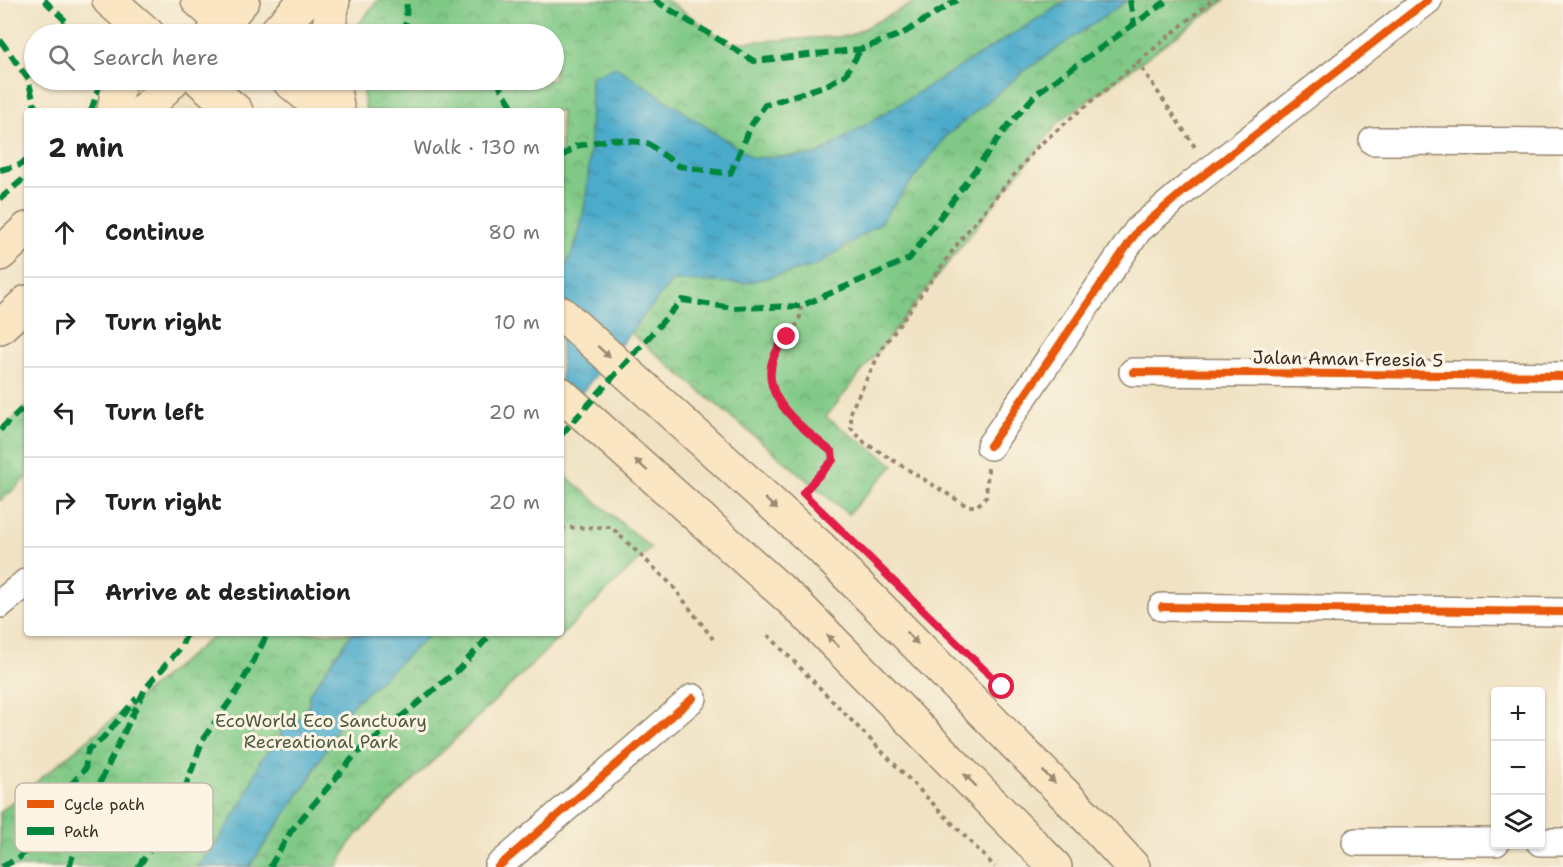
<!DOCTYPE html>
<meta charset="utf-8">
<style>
:root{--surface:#fff;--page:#f6f6f6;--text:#222;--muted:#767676;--line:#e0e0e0}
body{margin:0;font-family:"Shantell Sans",sans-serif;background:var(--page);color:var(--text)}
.controls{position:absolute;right:18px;bottom:18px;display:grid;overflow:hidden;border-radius:6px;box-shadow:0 2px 4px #0004}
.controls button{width:54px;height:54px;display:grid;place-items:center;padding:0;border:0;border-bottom:2px solid var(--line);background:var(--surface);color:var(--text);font:30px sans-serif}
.stop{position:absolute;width:18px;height:18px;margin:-14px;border:4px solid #e11d48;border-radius:50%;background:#fff}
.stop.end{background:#e11d48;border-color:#fff;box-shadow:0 2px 6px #0008}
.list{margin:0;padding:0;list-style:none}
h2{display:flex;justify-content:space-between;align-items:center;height:78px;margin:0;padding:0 24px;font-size:26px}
h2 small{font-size:20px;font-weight:400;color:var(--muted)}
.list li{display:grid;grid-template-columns:39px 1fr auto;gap:18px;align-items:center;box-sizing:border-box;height:90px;padding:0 24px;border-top:2px solid var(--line)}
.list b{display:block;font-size:22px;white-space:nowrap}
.list em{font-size:20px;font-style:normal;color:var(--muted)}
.icon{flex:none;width:33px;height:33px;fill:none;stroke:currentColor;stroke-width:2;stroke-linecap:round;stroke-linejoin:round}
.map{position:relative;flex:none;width:1563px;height:867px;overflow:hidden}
.search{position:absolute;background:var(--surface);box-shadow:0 2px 4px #0004;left:24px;top:24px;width:540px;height:66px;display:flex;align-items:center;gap:15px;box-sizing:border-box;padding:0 21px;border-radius:33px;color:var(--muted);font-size:22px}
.panel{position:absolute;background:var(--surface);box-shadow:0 2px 4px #0004;left:24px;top:108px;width:540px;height:528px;border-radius:6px}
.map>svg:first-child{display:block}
</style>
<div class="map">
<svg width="1563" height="867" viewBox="0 0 1563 867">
<defs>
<pattern id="park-crowns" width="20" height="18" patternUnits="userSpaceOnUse" patternTransform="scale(1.5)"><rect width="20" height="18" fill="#80c986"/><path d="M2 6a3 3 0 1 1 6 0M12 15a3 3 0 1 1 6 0" fill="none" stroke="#6aa36d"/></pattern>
<pattern id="water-ripples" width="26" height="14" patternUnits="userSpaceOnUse" patternTransform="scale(1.5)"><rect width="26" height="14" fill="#4babca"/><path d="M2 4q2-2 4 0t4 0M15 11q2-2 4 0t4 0" fill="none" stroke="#408ba3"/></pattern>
</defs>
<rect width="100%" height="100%" fill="#fcf5e5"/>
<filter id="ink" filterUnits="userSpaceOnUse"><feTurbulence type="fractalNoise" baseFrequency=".0167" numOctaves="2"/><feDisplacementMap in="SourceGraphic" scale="12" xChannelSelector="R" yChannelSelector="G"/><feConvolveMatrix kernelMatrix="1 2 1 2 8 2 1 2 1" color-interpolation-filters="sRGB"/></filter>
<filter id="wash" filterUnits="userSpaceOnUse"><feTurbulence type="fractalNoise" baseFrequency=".008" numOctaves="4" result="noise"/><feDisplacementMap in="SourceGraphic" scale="24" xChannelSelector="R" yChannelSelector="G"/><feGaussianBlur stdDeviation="1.35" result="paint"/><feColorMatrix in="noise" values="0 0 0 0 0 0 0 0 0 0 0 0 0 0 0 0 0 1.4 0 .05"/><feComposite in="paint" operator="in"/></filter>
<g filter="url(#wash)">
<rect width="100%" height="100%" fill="#f0e2c3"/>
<g fill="url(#park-crowns)" stroke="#5e7a52" stroke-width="1.5">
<path d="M 378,0 L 667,0 L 728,43 L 849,36 L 919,0 L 1225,0 L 1059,122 L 826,417 L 894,465 L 848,514 L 561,275 L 561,111 L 366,111 L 361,80 L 554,80 L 554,34 L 353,34 L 353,31 Z"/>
<path d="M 27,407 L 27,478 L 0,501 L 0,430 Z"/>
<path d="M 561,472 L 651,548 L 352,840 L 337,867 L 0,867 L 0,812 L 217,633 L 561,633 Z"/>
</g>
<g fill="url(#water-ripples)" stroke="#436a74" stroke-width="1.5">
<path d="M 1068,0 L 1128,0 L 1027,69 L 946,136 L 879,224 L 816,266 L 745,283 L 672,281 L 561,418 L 561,272 C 594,229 590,131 591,77 L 616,67 L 753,158 L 817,155 Z"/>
<path d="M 352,633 L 432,633 L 345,712 L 310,778 L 249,867 L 196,867 L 216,845 L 244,800 L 260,761 L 281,737 L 281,724 L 302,718 L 309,705 L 309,694 Z"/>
</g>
</g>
<g filter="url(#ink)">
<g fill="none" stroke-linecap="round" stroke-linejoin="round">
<g stroke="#968670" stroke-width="30">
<g id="street">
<path d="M 1373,141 L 1563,142"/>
<path d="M 1133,372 L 1563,376"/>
<path d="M 990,446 L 1138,230 L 1191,185 L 1428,0"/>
<path d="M 0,604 L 27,582"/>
<path d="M 1162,607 L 1563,612"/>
<path d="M 1356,842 L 1496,842"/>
<path d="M 1540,842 L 1563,842"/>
<path d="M 498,867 L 693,698"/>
</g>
</g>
<g stroke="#968670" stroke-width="36">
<g id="secondary">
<path d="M 109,0 L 148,34"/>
<path d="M 198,0 L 235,34"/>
<path d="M 213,34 L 243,0"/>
<path d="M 274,34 L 306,0"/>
<path d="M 328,34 L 333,0"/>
<path d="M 200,80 L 236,111"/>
<path d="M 288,80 L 325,111"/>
<path d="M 332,80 L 338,111"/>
<path d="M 114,111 L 119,80"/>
<path d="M 144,111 L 173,80"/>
<path d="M 0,254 L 27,229"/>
<path d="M 561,313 L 820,547 L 1089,819 L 1133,867"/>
<path d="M 0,327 L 27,302"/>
<path d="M 561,394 L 797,605 L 1055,867"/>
</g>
</g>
<g stroke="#968670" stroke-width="4" stroke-dasharray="4.5 4.5" stroke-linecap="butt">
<path d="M 1137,61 L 1197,150"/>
<path d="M 801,306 C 801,331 788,329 777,348 C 774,352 774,360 773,366 C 765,405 804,430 832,452 L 833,460 L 804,493"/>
<path d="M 988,468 L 986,497 L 977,506 L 967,506 L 865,443 L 851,428 L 851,410 L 883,347 L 961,239 L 1038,146 L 1212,0"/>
<path d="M 561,528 L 611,527 L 672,585 L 713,639"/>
<path d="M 768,635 L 995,867"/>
</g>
<use href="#street" stroke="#fff" stroke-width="27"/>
<use href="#secondary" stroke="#fbe6c4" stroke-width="33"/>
<g stroke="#00873e" stroke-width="6" stroke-dasharray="12 6" stroke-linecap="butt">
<path d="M 44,0 L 79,34"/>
<path d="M 654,0 L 754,61 L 861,49 L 902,34 L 957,0"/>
<path d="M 1130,0 L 1134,24"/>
<path d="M 405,34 L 407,0"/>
<path d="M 0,40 L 28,79 L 36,111"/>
<path d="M 496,80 L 515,111"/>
<path d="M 91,111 L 101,80"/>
<path d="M 561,157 L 576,146 L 612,139 L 647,143 L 679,166 L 730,174 L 752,124 L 765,105 L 827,85 L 846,74 L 861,49"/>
<path d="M 0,170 L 20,165 L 27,159"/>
<path d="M 0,199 L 27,176"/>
<path d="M 0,430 L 27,404"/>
<path d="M 561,435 L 682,300 L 733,308 L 801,306 L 909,259 L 1007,127 L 1037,93 L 1168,0"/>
<path d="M 2,867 L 20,857 L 40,833 L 68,788 L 85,769 L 88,750 L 101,740 L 137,698"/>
<path d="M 69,867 L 92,799 L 145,689 L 181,647 L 187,633"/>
<path d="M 138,867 L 158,839 L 183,794 L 203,739 L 238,690 L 268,633"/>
<path d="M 270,867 L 291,831 L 356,754 L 459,669 L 492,633"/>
</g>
<g stroke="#fcf5e5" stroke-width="11">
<g id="cycleway">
<path d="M 1133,372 L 1563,376"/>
<path d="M 990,446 L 1138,230 L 1191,185 L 1428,0"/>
<path d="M 1162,607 L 1563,612"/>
<path d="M 498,867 L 693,698"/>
</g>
</g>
<use href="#cycleway" stroke="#e8590c" stroke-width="8"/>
</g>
<defs><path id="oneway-solid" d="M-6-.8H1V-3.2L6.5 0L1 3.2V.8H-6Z" transform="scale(1.5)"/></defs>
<g fill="#9b8871">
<use href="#oneway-solid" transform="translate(604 352) rotate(42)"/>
<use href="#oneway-solid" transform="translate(641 465) rotate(-138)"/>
<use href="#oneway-solid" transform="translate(771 504) rotate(42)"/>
<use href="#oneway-solid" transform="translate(912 638) rotate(45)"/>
<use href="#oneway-solid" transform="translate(833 641) rotate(-135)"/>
<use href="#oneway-solid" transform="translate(1049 777) rotate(45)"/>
<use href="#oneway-solid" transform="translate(970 780) rotate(-135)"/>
</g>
</g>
<g fill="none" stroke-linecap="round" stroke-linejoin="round" filter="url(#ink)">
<path stroke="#e11d48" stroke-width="8" d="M 787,337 C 743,385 796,423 832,452 L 833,460 L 803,493 L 1002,687"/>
</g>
<g text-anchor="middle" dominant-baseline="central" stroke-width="6" stroke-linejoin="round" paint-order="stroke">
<g font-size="18" fill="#3b2a1e" stroke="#fcf5e5">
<text transform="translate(1348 359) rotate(1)">Jalan Aman Freesia 5</text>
</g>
<g font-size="18" fill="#505a3d" stroke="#fcf5e5">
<text x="321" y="721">EcoWorld Eco Sanctuary<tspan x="321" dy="21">Recreational Park</tspan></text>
</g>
</g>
<rect x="15" y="783" width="198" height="69" rx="9" fill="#fcf5e5" stroke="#c2b8a9" stroke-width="1.5"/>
<rect x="27" y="800" width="27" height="8" fill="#e8590c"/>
<rect x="27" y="827" width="27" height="8" fill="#00873e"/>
<g font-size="16" fill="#3b2a1e">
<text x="64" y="810">Cycle path</text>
<text x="64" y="837">Path</text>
</g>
</svg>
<div class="controls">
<button>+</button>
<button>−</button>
<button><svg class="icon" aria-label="layers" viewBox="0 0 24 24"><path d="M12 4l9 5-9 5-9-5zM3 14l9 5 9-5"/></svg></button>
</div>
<div class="stop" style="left:1002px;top:687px"></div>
<div class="stop end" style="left:787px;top:337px"></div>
<div class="search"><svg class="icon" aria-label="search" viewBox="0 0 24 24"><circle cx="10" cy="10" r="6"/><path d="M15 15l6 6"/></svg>Search here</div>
<section class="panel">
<h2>2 min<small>Walk · 130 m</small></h2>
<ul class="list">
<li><svg class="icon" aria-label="ahead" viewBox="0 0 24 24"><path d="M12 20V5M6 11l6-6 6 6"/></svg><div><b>Continue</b></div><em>80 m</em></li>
<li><svg class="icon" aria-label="right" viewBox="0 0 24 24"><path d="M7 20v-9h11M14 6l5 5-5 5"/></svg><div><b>Turn right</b></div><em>10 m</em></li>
<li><svg class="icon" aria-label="left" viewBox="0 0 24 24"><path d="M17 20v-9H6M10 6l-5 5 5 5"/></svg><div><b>Turn left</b></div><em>20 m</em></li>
<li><svg class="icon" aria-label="right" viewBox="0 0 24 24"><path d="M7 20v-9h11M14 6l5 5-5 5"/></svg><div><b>Turn right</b></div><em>20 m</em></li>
<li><svg class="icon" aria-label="arrive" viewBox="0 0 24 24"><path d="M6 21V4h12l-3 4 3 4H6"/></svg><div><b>Arrive at destination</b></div></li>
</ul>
</section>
</div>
